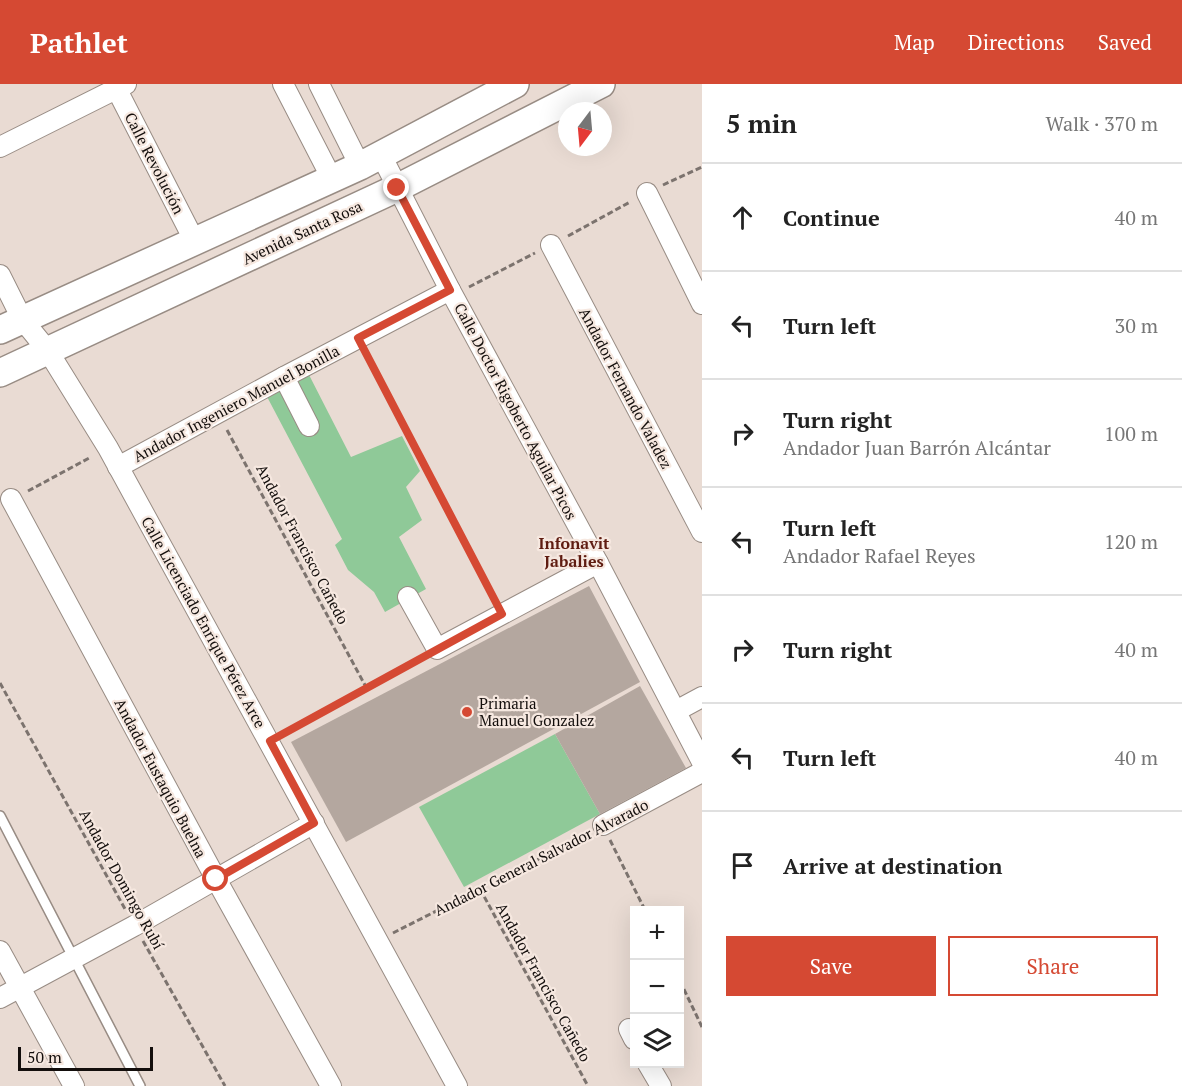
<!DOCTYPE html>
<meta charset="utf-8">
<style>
:root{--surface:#fff;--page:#f6f6f6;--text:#222;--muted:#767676;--line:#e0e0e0;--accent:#d54933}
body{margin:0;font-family:"PT Serif",serif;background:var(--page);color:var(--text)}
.controls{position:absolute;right:18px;bottom:18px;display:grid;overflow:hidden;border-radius:0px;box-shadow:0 6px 24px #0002}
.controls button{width:54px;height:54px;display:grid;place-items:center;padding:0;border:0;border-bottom:2px solid var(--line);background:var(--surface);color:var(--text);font:30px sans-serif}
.compass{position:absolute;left:558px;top:18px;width:54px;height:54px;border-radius:50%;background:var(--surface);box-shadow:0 6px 24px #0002;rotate:196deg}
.scale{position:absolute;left:18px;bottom:15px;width:135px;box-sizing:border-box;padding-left:6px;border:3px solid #130e0c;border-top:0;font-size:16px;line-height:21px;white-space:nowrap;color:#130e0c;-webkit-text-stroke:4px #f6e8e0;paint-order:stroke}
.stop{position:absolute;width:18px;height:18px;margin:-14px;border:4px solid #d54933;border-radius:50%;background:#fff}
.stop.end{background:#d54933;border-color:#fff;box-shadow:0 2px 6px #0008}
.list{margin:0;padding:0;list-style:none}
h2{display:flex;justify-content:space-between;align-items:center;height:78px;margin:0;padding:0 24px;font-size:26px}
h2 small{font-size:20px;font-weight:400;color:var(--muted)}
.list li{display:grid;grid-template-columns:39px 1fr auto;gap:18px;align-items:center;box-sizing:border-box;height:108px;padding:0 24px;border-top:2px solid var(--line)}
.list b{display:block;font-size:22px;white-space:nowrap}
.list p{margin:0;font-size:20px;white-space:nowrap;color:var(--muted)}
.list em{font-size:20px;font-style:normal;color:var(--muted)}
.actions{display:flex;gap:12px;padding:18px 24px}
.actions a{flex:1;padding:14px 0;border:2px solid var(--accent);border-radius:0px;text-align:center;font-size:21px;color:var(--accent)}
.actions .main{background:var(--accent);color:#fff}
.icon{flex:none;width:33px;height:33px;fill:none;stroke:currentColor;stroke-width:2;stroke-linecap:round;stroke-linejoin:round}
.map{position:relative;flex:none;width:702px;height:1002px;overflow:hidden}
header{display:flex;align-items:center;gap:36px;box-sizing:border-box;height:84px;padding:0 30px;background:var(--accent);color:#fff}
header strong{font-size:28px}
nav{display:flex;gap:33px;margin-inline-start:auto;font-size:21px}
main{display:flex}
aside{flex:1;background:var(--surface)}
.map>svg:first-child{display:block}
</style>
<header>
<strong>Pathlet</strong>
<nav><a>Map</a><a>Directions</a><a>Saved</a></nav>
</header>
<main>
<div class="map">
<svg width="702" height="1002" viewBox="0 0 702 1002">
<rect width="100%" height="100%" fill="#e9dbd3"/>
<g fill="#8fc998">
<path d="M 306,285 L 351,373 L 402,352 L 420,387 L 406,403 L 422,436 L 399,453 L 426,505 L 385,528 L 374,508 L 348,486 L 335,461 L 342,455 L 264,307 Z"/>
<path d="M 555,650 L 600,730 L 464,803 L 419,723 Z"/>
</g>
<g fill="#b4a79f">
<path d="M 589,502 L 640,598 L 346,758 L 291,658 Z"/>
<path d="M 640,602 L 686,684 L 600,730 L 555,650 Z"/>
</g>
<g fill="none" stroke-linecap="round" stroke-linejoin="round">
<g stroke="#988c84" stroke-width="12">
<path id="lane" d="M 0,732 L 140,1002"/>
</g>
<g stroke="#988c84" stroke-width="22">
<g id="street">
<path d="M 114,0 L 195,158"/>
<path d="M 283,0 L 332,95"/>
<path d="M 319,0 L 360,82"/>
<path d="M 0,63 L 126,0"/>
<path d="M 381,71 L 450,206 L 598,479 L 702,678"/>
<path d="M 647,109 L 702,220"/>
<path d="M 551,161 L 702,448"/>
<path d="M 0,191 L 22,235 L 48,267 L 108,364 L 457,1002"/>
<path d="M 284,293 L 309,342"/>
<path d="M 118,383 L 284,293 L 450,206"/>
<path d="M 11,415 L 216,795 L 331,1002"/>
<path d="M 408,513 L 437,565 L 598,479"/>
<path d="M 676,627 L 702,613"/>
<path d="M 603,741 L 702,688"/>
<path d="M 0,867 L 74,1002"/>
<path d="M 0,914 L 134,842 L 314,739"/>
<path d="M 629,945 L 634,955"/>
<path d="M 648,980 L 661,1002"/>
</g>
</g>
<g stroke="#988c84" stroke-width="30">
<g id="secondary">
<path d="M 0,246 L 360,82 L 515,0"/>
<path d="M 0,289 L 397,104 L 601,0"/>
</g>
</g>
<g stroke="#7c736e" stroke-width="3" stroke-dasharray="6 3" stroke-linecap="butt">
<path d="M 663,101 L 702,83"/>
<path d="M 568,152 L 630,118"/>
<path d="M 469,203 L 535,169"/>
<path d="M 366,269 L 493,513"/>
<path d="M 227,346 L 366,603"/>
<path d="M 28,407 L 91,373"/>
<path d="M 0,599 L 125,825"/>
<path d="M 283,649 L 422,573"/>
<path d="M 610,756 L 645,826"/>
<path d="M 480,805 L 588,1002"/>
<path d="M 393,849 L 588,750"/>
<path d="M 143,857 L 225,1002"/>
<path d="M 680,897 L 702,943"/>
</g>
<use href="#lane" stroke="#fff" stroke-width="9"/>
<use href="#street" stroke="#fff" stroke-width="20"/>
<use href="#secondary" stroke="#fff" stroke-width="27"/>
</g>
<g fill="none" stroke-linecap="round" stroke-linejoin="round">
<path stroke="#d54933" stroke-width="8" d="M 216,795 L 314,739 L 270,657 L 502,530 L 358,254 L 450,206 L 397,104"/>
</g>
<circle fill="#d54933" stroke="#f6e8e0" stroke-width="2" cx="467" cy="628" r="6"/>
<g text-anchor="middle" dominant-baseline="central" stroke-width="4.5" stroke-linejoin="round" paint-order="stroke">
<g font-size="15" fill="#130e0c" stroke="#f6e8e0">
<text transform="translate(155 79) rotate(63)">Calle Revolución</text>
<text transform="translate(302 148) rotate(-25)">Avenida Santa Rosa</text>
<text transform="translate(626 304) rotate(62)">Andador Fernando Valadez</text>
<text transform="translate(236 319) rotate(-28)">Andador Ingeniero Manuel Bonilla</text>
<text transform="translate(516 327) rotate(62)">Calle Doctor Rigoberto Aguilar Picos</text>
<text transform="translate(303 460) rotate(62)">Andador Francisco Cañedo</text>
<text transform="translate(204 538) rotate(61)">Calle Licenciado Enrique Pérez Arce</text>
<text transform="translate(161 694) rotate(62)">Andador Eustaquio Buelna</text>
<text transform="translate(541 773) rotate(-27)">Andador General Salvador Alvarado</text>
<text transform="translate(122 795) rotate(61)">Andador Domingo Rubí</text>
<text transform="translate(544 898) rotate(61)">Andador Francisco Cañedo</text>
</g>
<g font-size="15" fill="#130e0c" stroke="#f6e8e0" text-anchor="start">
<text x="479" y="619">Primaria<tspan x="479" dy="17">Manuel Gonzalez</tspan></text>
</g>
<g font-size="16" font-weight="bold" fill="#5f1c11" stroke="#f6e8e0">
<text x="574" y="459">Infonavit<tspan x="574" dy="18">Jabalies</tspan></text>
</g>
</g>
</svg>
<div class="controls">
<button>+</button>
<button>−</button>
<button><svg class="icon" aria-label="layers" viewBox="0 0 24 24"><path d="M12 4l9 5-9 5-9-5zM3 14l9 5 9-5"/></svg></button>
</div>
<svg class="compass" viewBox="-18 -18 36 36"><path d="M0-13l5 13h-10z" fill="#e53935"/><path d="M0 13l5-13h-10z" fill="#767676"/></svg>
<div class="scale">50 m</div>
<div class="stop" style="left:216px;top:795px"></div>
<div class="stop end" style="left:397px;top:104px"></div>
</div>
<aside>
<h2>5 min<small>Walk · 370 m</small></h2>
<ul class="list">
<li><svg class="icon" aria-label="ahead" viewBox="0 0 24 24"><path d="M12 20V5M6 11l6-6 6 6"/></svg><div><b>Continue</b></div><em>40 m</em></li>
<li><svg class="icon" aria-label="left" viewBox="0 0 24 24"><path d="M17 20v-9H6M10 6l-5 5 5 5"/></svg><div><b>Turn left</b></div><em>30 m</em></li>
<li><svg class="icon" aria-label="right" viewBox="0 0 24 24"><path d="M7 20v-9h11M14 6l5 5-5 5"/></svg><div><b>Turn right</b><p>Andador Juan Barrón Alcántar</p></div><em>100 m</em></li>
<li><svg class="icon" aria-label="left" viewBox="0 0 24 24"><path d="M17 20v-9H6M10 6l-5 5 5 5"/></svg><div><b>Turn left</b><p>Andador Rafael Reyes</p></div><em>120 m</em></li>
<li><svg class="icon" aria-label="right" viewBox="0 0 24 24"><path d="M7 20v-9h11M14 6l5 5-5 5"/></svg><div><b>Turn right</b></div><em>40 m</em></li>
<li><svg class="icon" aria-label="left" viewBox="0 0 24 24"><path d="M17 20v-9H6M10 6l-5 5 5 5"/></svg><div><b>Turn left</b></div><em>40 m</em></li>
<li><svg class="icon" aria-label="arrive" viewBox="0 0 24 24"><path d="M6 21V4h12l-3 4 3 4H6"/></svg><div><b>Arrive at destination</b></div></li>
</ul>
<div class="actions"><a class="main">Save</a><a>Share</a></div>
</aside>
</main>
